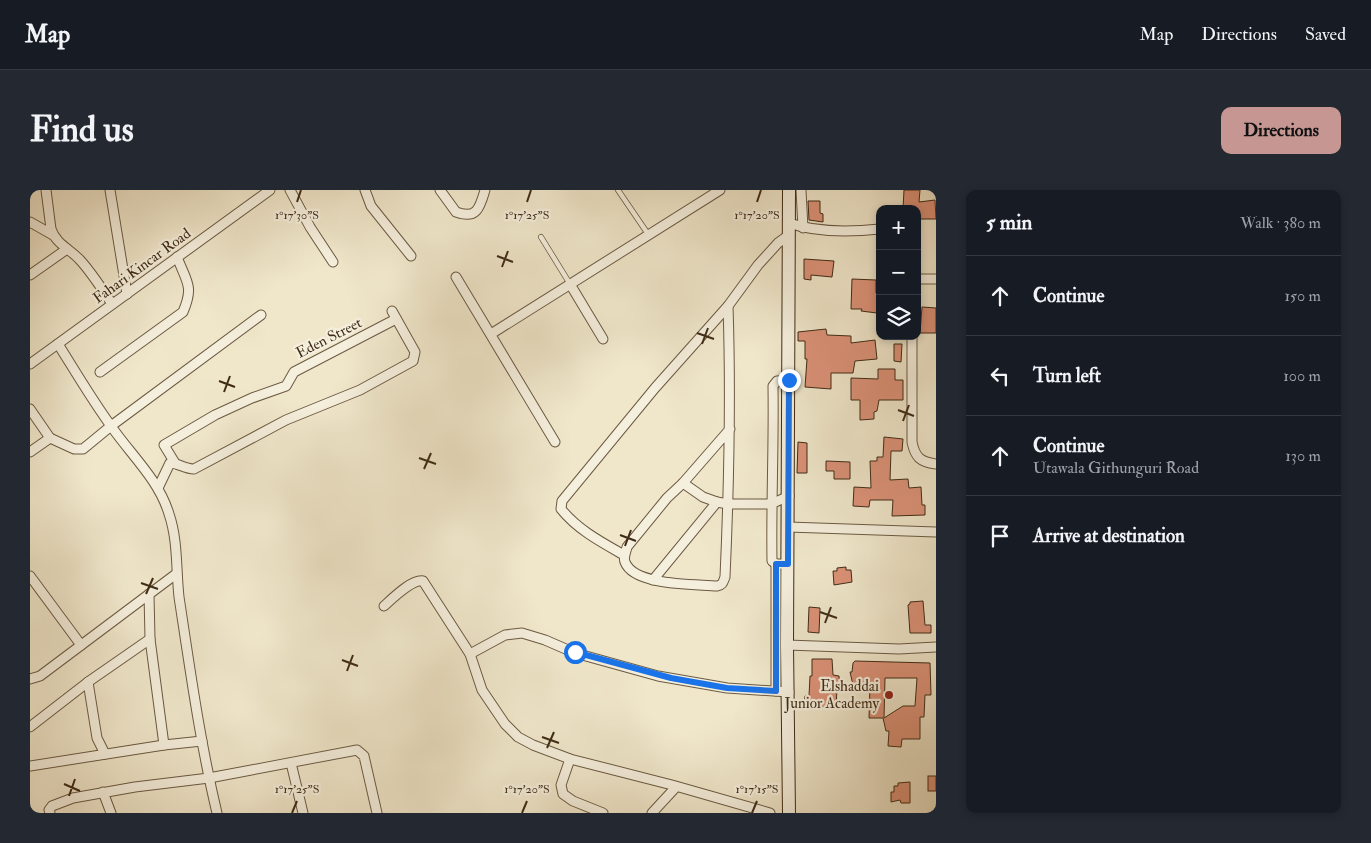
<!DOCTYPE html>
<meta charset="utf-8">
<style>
:root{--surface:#171b24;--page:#242831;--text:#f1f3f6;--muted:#9ea1a6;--line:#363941;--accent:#c59692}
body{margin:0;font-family:"IM FELL Double Pica",serif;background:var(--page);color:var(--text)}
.controls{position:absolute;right:15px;top:15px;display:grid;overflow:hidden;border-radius:10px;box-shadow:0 2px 8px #0003}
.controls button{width:45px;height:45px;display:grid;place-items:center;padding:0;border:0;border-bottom:1px solid var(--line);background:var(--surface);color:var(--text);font:25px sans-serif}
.stop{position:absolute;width:15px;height:15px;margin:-11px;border:4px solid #1a73e8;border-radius:50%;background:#fff}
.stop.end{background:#1a73e8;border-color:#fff;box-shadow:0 1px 5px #0008}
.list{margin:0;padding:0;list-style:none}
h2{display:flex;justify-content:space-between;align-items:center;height:65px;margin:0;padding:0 20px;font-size:21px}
h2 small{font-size:16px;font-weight:400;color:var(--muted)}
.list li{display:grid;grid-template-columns:32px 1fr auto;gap:15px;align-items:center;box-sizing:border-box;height:80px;padding:0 20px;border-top:1px solid var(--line)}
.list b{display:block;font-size:19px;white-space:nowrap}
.list p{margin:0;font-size:16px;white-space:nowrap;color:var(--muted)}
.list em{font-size:16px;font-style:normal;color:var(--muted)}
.icon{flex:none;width:28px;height:28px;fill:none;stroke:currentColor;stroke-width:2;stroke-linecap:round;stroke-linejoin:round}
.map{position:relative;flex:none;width:906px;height:623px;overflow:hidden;border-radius:10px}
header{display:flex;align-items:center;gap:30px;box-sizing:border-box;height:70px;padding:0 25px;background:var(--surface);border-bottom:1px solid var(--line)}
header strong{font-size:24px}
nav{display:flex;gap:28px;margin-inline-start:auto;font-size:18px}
.intro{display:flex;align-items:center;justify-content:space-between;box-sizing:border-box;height:120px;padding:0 30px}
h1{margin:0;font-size:35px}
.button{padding:12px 22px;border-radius:10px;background:var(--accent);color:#111;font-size:18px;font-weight:700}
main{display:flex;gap:30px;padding:0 30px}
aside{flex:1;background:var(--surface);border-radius:10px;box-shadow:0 2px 8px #0003}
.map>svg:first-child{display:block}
</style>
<header>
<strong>Map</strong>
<nav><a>Map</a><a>Directions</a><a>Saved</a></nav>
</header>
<div class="intro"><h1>Find us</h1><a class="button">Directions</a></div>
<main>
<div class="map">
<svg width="906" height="623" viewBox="0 0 906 623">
<rect width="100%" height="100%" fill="#f0e7cb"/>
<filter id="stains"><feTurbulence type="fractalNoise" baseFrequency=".004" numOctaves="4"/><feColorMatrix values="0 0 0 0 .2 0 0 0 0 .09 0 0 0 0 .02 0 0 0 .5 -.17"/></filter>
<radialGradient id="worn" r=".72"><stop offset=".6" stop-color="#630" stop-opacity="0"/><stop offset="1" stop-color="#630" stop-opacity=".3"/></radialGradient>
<g fill="#dc9278" stroke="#3f2b15" fill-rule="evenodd">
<path d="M 874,0 L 890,0 L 889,12 L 905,10 L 906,29 L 887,29 L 887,19 L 873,19 Z"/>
<path d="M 778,11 L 790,11 L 790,23 L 793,24 L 793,32 L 779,30 Z"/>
<path d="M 774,69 L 804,71 L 802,87 L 781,85 L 781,90 L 774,89 Z"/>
<path d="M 822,89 L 846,90 L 846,103 L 848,103 L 848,108 L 849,108 L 847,123 L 831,121 L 832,119 L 821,119 Z"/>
<path d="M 892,117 L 906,118 L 906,143 L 890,143 Z"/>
<path d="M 796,139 L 797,145 L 821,146 L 821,153 L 845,150 L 847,169 L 825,171 L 823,183 L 801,183 L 801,199 L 775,197 L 777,169 L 775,169 L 775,151 L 768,151 L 768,142 Z"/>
<path d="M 864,154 L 872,154 L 871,172 L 864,171 Z"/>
<path d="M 848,179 L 865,179 L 865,190 L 873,190 L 873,210 L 849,210 L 847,221 L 844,222 L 844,229 L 830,230 L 830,210 L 821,210 L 821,188 L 848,189 Z"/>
<path d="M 854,247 L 873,249 L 872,261 L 861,261 L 860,290 L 878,289 L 879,298 L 891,297 L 892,315 L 895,315 L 895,325 L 862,326 L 863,310 L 840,310 L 839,317 L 823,316 L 824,297 L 841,298 L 840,271 L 847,271 L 847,267 L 853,267 Z"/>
<path d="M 768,252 L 777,253 L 777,283 L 767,283 Z"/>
<path d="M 796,271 L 820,272 L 820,289 L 804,289 L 804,281 L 796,281 Z"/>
<path d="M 816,377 L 816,380 L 821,380 L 822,392 L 804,395 L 803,381 L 807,381 L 807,378 Z"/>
<path d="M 893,411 L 895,435 L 901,435 L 901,443 L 880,443 L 878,415 L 880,414 L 880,412 Z"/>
<path d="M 779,417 L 790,418 L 789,443 L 778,442 Z"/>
<path d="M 782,469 L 802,469 L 803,485 L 809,486 L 810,499 L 807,499 L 806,517 L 794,517 L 774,513 L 775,506 L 779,506 L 780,486 L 782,486 Z"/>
<path d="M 825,471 L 900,473 L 901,505 L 895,505 L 894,527 L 890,527 L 890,549 L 872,549 L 871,557 L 858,556 L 859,541 L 856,541 L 853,528 L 839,528 L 840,494 L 823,495 L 820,482 L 822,482 L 823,473 ZM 855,488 L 887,488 L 885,516 L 873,516 L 854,528 Z"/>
<rect x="898" y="586" width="8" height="15"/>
<path d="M 880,592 L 880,613 L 871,613 L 870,610 L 861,612 L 861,602 L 864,602 L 864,596 L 868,596 L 868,593 Z"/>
</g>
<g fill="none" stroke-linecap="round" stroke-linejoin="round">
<g stroke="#6b5a42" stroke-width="6">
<g id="lane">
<path d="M 588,0 L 618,44"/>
<path d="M 511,47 L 540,94"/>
</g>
</g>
<g stroke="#6b5a42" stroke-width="11">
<g id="street">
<path d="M 16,0 L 21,39 C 26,54 40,59 50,70 C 62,83 72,99 82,114"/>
<path d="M 80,0 L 97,104"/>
<path d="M 260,0 L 280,37 L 303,72"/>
<path d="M 335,0 L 341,16 L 381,66"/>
<path d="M 410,0 L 426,22 C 447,30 450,17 455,0"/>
<path d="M 771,0 L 773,38"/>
<path d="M 0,32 L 23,45"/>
<path d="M 759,33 C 787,43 820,42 850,39"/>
<path d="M 0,85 L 37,59"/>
<path d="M 426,87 L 525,252"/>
<path d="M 887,89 L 906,89"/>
<path d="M 540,94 L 573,149"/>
<path d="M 698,116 C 701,206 699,297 695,387 C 693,392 693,395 687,396 C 665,394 604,396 595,372 C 593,367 596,362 597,357 L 637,308 L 653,293 L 700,239"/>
<path d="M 461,144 L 690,0"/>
<path d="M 882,146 L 882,252 C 885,267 890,272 906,274"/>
<path d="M 28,154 C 45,181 62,210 81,236 C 101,265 129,290 139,324 C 148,350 146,380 149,407 C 160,479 170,552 187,623"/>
<path d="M 0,174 L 240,0"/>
<path d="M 70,182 L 153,122 C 164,96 157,93 147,67"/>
<path d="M 0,219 L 20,248 L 44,259 L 53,259 L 81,236 L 231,125"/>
<path d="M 0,262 L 20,248"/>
<path d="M 145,273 L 134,255 L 185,225 L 222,208 L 256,196 L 264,182 L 366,129"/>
<path d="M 653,293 L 673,307 L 687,312 L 698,314 L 741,314 L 759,306"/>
<path d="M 128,298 L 140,273 C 148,273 155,279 164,279 L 256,230 L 330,200 L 383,171 L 385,162 L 362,121"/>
<path d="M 758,337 L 906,342"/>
<path d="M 594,365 C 571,352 548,340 531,319 L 532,311 L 625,198 L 698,116 L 728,75 L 748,53 L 759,45"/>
<path d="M 746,374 L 746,501"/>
<path d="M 758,374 L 746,374 L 742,371 C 741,312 744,254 743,196 L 747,191 L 759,190"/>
<path d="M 0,386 L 51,455"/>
<path d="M 623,390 L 687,312"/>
<path d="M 119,404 L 120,449 L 134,555"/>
<path d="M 354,416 C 363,408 382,389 393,391 L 440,464 L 452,500 L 475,534 L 488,547 L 503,555 L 540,569 L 642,595 L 740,623"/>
<path d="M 757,455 L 869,459 L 906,457"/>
<path d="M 440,464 L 475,445 L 492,443 L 515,450 L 545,463 L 628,486 L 697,498 L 759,502"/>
<path d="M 0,489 L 10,486 L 146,384"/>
<path d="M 58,492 L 67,548 L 75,564"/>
<path d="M 0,537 L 58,492 L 120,449"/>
<path d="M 540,569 L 531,595 L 533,604 L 543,611 L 573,623"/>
<path d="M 261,573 L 273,623"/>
<path d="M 0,576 L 134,555 L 172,551"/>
<path d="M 73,602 L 81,623"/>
<path d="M 20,623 L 19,620 L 22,616 L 43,608 L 105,597 L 179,588 L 327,560 L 334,566 L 347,623"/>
<path d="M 622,623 L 646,597"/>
</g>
</g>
<g stroke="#3f2b15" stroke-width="14">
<path id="secondary" d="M 759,623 L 757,455 L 759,0"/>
</g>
<use href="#lane" stroke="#f5efdd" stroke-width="4.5"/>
<use href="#street" stroke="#f5efdd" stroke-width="9"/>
<use href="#secondary" stroke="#f5efdd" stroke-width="12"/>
</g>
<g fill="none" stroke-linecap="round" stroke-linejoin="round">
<path stroke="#1a73e8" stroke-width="6" d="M 545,462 L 641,488 L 697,498 L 746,501 L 746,374 L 758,374 L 759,190"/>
</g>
<path fill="none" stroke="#3f2b15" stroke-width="2" d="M 267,12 L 271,0M 497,12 L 501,0M 727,12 L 731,0M 467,66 L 483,72M 472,77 L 478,61M 667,143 L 684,149M 672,154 L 678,138M 189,191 L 205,197M 194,202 L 200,186M 868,220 L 884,226M 873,231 L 879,215M 389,268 L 406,274M 394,279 L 401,263M 590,345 L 606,351M 595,356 L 601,340M 111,393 L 128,399M 116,404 L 123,388M 790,422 L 807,428M 795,433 L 801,417M 312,470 L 328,476M 317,481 L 323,465M 512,547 L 529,553M 517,558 L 524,542M 34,594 L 50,601M 39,606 L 45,589M 262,623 L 267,611M 492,623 L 497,611M 722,623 L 727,611"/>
<circle fill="#8f2418" stroke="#f5efdd" stroke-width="2" cx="859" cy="505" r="5"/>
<g text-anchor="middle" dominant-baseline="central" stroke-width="4.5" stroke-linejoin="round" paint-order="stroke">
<g font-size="15" fill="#3f2b15" stroke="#f5efdd">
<text transform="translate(112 76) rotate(-36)">Fahari Kincar Road</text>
<text transform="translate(299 148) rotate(-27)">Eden Street</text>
</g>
<g font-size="15" fill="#3f2b15" stroke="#f5efdd" text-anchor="end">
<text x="849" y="496">Elshaddai<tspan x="849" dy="17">Junior Academy</tspan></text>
</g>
</g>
<g font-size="12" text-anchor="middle" fill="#3f2b15" stroke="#f5efdd" stroke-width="4.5" stroke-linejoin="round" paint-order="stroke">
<text x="727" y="29">1°17'20"S</text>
<text x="267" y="29">1°17'30"S</text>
<text x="497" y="29">1°17'25"S</text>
<text x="267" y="603">1°17'25"S</text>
<text x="497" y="603">1°17'20"S</text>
<text x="727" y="603">1°17'15"S</text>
</g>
<rect width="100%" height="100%" filter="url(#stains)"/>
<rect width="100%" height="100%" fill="url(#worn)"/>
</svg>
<div class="controls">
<button>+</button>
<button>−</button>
<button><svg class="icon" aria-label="layers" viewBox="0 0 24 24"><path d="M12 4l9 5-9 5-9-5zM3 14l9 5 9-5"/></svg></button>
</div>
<div class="stop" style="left:545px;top:462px"></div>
<div class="stop end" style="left:759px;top:190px"></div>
</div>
<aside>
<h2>5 min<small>Walk · 380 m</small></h2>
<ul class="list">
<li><svg class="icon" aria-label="ahead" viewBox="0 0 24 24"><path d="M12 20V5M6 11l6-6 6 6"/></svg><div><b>Continue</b></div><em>150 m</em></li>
<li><svg class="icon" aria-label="left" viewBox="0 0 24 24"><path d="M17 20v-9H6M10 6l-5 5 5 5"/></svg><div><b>Turn left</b></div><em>100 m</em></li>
<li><svg class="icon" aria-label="ahead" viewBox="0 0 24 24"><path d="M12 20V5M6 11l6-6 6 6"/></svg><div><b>Continue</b><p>Utawala Githunguri Road</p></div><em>130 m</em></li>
<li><svg class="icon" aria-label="arrive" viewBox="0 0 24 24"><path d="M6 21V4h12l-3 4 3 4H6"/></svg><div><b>Arrive at destination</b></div></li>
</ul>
</aside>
</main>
